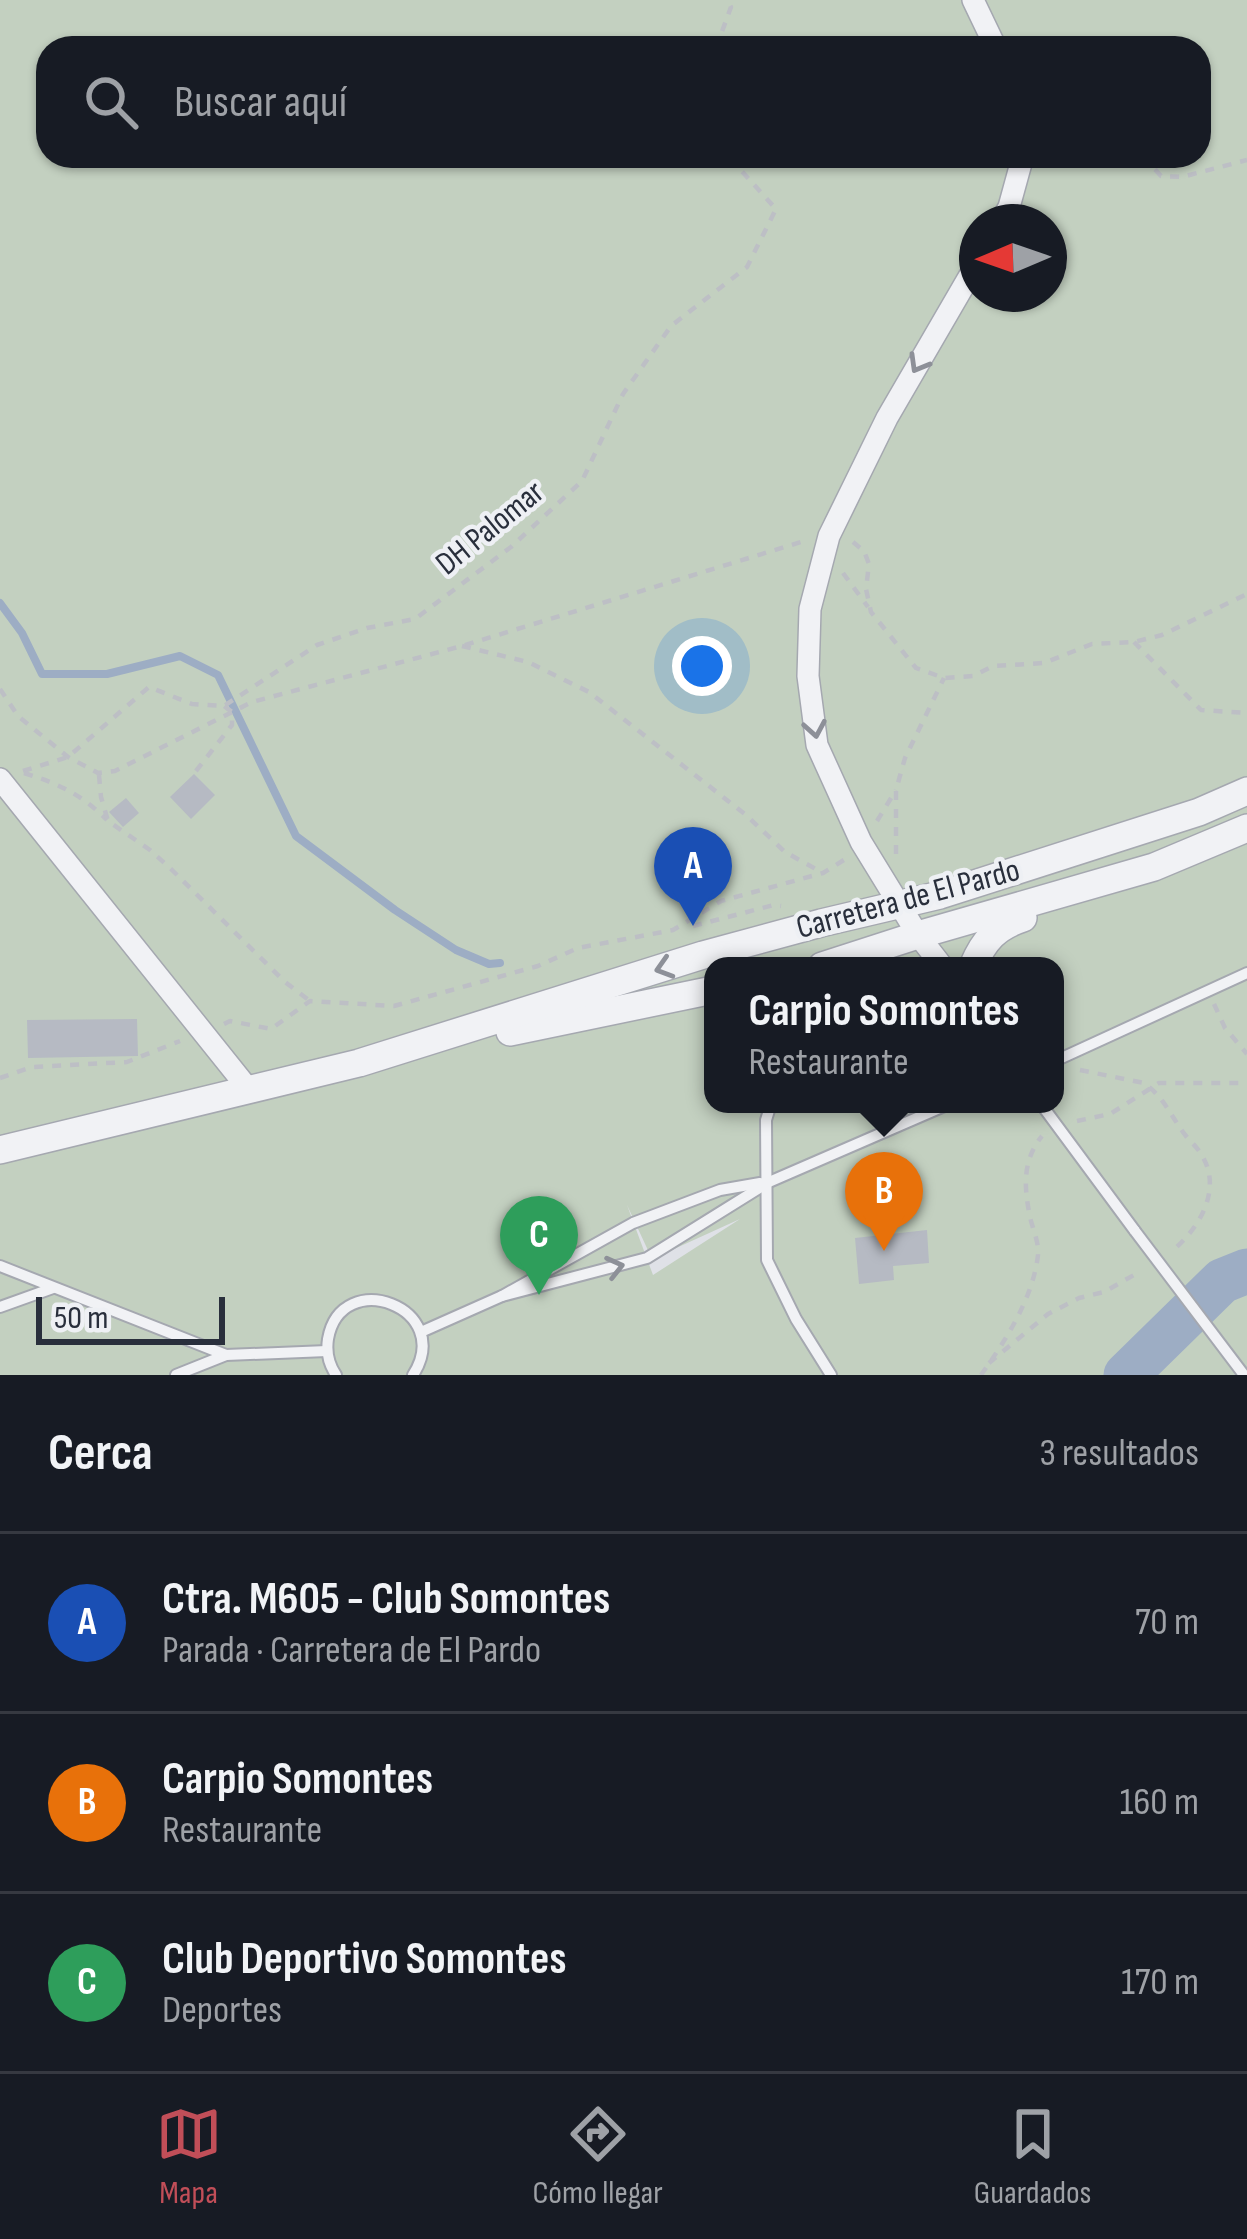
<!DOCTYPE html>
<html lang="es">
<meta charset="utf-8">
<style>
:root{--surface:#171b24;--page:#242831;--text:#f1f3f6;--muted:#9ea1a6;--line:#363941;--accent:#c14e58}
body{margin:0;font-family:"Sofia Sans Condensed",sans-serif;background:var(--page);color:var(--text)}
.compass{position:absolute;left:959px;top:204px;width:108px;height:108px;border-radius:50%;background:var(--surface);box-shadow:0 3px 9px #0004;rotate:268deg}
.scale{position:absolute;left:36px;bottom:30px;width:189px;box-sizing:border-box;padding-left:12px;border:6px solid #292f3c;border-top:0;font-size:33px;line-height:42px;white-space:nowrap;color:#292f3c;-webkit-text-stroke:9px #eef0f4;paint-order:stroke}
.you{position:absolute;left:702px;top:666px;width:42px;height:42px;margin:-30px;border:9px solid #fff;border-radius:50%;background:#1a73e8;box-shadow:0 0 0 18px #1a73e833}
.badge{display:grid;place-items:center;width:78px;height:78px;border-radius:50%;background:var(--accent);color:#fff;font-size:39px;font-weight:700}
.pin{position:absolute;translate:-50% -99px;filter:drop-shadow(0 3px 6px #0008)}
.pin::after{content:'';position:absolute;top:63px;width:42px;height:36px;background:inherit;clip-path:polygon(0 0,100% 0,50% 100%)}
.popup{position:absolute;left:704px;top:957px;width:360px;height:156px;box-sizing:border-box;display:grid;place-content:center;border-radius:24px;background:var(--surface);filter:drop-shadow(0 3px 9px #0005);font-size:39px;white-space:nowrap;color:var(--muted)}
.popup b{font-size:45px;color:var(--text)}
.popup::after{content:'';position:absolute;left:50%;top:100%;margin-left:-24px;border:24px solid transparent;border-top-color:var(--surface)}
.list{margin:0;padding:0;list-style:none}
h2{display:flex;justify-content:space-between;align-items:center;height:156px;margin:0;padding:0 48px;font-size:51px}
h2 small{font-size:39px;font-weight:400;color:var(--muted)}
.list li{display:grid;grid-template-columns:78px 1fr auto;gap:36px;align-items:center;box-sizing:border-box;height:180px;padding:0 48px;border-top:3px solid var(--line)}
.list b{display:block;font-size:45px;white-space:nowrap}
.list p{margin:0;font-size:39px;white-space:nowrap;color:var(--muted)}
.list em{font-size:39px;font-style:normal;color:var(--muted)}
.icon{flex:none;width:66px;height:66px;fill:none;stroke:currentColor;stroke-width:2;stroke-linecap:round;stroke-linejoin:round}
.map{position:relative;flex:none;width:1247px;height:1375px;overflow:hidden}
.search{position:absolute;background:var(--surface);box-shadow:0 3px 9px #0004;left:36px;right:36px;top:36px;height:132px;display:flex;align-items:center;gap:30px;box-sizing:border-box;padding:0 42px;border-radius:36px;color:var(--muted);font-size:45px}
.sheet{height:696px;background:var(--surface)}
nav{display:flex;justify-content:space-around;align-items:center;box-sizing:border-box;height:168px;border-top:3px solid var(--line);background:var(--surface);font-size:33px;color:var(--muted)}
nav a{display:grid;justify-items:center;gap:6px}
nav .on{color:var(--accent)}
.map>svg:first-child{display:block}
</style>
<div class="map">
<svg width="1247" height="1375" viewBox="0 0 1247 1375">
<rect width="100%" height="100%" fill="#dfe1e7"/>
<path fill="#c3d0c0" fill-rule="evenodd" d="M 0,0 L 1247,0 L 1247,1375 L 0,1375 ZM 48,48 L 1199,48 L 1199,156 L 48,156 ZM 977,222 L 1049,222 L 1049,294 L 977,294 ZM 713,966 L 1055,966 L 1055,1104 L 713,1104 ZM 627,1205 L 652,1259 L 740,1219 L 653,1275 Z"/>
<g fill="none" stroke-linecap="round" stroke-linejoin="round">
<path stroke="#9dadc4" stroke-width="8" d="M 0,603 L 22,633 L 42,674 L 107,674 L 180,656 L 218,675 L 296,836 L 395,910 L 456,950 L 489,964 L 500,963"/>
<path stroke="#9dadc4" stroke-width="45" d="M 1126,1375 L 1222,1281 L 1247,1271"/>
</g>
<g fill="#b6bac3">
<path d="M 194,774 L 215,795 L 191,819 L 170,797 Z"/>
<path d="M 126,798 L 139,813 L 123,827 L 109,812 Z"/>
<path d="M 137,1019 L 138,1056 L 28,1058 L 27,1020 Z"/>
<path d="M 927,1230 L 929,1263 L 893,1266 L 894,1280 L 859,1284 L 855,1238 Z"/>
</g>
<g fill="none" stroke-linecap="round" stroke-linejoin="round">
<g stroke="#a5a8b0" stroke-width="14">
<g id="service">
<path d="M 1055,1061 L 1247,973"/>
<path d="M 771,1104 L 766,1120 L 767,1260 L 796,1319 L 831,1375"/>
<path d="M 1041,1104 L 1135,1231"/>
<path d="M 0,1266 L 226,1355 L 327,1351"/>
<path d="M 502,1296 L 647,1258 L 769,1182 L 949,1104"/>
<path d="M 0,1307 L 53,1288"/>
<path d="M 421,1332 L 502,1296 L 633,1223 L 720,1190 L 760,1183"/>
<path d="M 176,1375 L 226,1355"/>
<path d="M 336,1375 C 328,1363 326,1352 328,1339 C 341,1265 456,1308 413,1375"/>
</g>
</g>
<g stroke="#a5a8b0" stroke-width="24">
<g id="minor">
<path d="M 973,0 L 996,48"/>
<path d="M 1001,222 L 1009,207 L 1023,156"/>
<path d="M 0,779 L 250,1091"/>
<path d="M 942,966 L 918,935 L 861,842 L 817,745 L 808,676 L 810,609 L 829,536 L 887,418 L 977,263"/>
</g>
</g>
<g stroke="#a5a8b0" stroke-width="30">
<g id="tertiary">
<path d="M 822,966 L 918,935 L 1154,867 L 1247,828"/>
<path d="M 973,966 C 984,940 996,927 1023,918"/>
<path d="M 510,1032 L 713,990"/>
<path d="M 0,1150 L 359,1063 L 703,955 L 821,923 L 940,895 L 1199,812 L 1247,791"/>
</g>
</g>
<g stroke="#bdbfc5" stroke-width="4.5" stroke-dasharray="9 9" stroke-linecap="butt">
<path d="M 716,48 L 731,7 L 727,0"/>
<path d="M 1143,156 L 1161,176 L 1182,177 L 1247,160"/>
<path d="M 1046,160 L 1088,156"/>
<path d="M 853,542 L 864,551 L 869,564 L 866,589 L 871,612 L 916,668 L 944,678 L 973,676 L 993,666 L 1044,663 L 1092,644 L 1134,642 L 1162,635 L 1247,594"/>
<path d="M 843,573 L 868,607"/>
<path d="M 1134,642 L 1201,710 L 1247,713"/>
<path d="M 462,646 L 528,662 L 589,692 L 746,815 L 785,852 L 823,873"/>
<path d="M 0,689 L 18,716 L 68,757 L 98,773 L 115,771 L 252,702 L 462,646 L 801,542"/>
<path d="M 23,771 L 68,757 L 149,687 L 192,704 L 224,706 L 317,645 L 367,628 L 415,619 L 511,547 L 582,481 L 623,394 L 671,326 L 747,267 L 776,209 L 728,156"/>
<path d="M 196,771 L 232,725 L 232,712 L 224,706"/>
<path d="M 24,773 C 59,784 81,794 107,820"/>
<path d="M 99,775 L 101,797 L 108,821 L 150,850 L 171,869 L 285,982 L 310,1001"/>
<path d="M 877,821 L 896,790"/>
<path d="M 896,854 L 896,790 L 905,758 L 944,678"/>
<path d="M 693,926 L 774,905 L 781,906"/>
<path d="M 1214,1004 L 1225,1028 L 1247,1054"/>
<path d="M 224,1024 L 230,1021 L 271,1029 L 310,1001 L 394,1006 L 538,966 L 578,948 L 673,930 L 721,901 L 823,873 L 847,858"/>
<path d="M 1080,1070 L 1144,1083 C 1165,1098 1171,1117 1186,1136 C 1190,1141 1195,1145 1199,1151 C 1225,1187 1200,1228 1171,1252"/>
<path d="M 0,1078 L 32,1067 L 127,1062 L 180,1041"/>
<path d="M 1077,1121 L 1110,1114 L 1159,1083 L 1247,1083"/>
<path d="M 989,1363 L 1048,1314 L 1079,1298 L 1104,1292 L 1141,1271"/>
<path d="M 981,1375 C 1006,1340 1033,1298 1038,1255 C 1039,1242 1033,1230 1030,1217 C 1024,1187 1022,1161 1042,1136"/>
</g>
<use href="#service" stroke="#f1f2f5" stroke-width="10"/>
<use href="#minor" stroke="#f1f2f5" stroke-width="21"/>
<use href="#tertiary" stroke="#f1f2f5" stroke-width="27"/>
<g stroke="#a5a8b0" stroke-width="14" stroke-linecap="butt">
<path id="service-bridge" d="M 1135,1231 L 1244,1375"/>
</g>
<use href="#service-bridge" stroke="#f1f2f5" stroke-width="10"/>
</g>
<defs><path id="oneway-chevron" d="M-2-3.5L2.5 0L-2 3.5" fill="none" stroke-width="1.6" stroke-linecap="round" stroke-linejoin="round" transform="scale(3)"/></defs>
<g stroke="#8d9098">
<use href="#oneway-chevron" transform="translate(918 364) rotate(120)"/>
<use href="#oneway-chevron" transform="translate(815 729) rotate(80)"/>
<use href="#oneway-chevron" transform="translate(664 968) rotate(163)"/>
<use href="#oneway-chevron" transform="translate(615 1267) rotate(-14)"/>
</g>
<g text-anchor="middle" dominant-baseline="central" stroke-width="9" stroke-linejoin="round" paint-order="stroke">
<g font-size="33" fill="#292f3c" stroke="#eef0f4">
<text transform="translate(490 528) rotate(-39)">DH Palomar</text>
<text transform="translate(908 899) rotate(-15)">Carretera de El Pardo</text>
</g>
</g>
</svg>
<svg class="compass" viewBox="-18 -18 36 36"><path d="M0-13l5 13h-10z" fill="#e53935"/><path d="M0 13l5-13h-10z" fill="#9ea1a6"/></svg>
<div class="scale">50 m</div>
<div class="you"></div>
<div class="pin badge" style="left:693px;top:926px;background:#1a4fb4">A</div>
<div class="pin badge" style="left:884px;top:1251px;background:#e8710a">B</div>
<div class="popup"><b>Carpio Somontes</b>Restaurante</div>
<div class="pin badge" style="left:539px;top:1295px;background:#2e9e5b">C</div>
<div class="search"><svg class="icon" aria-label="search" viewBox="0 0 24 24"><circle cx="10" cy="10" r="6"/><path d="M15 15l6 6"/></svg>Buscar aquí</div>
</div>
<section class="sheet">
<h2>Cerca<small>3 resultados</small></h2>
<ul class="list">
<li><span class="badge" style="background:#1a4fb4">A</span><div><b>Ctra. M605 - Club Somontes</b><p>Parada · Carretera de El Pardo</p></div><em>70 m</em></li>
<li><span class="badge" style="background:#e8710a">B</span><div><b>Carpio Somontes</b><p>Restaurante</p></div><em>160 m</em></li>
<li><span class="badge" style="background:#2e9e5b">C</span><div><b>Club Deportivo Somontes</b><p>Deportes</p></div><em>170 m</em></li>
</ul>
</section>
<nav>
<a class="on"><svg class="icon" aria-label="map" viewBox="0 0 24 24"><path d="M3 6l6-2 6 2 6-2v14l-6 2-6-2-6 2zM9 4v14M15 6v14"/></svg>Mapa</a>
<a><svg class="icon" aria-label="directions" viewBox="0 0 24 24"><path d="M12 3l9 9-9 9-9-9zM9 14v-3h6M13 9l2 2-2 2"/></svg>Cómo llegar</a>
<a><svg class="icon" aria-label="saved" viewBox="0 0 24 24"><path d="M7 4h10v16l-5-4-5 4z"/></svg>Guardados</a>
</nav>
